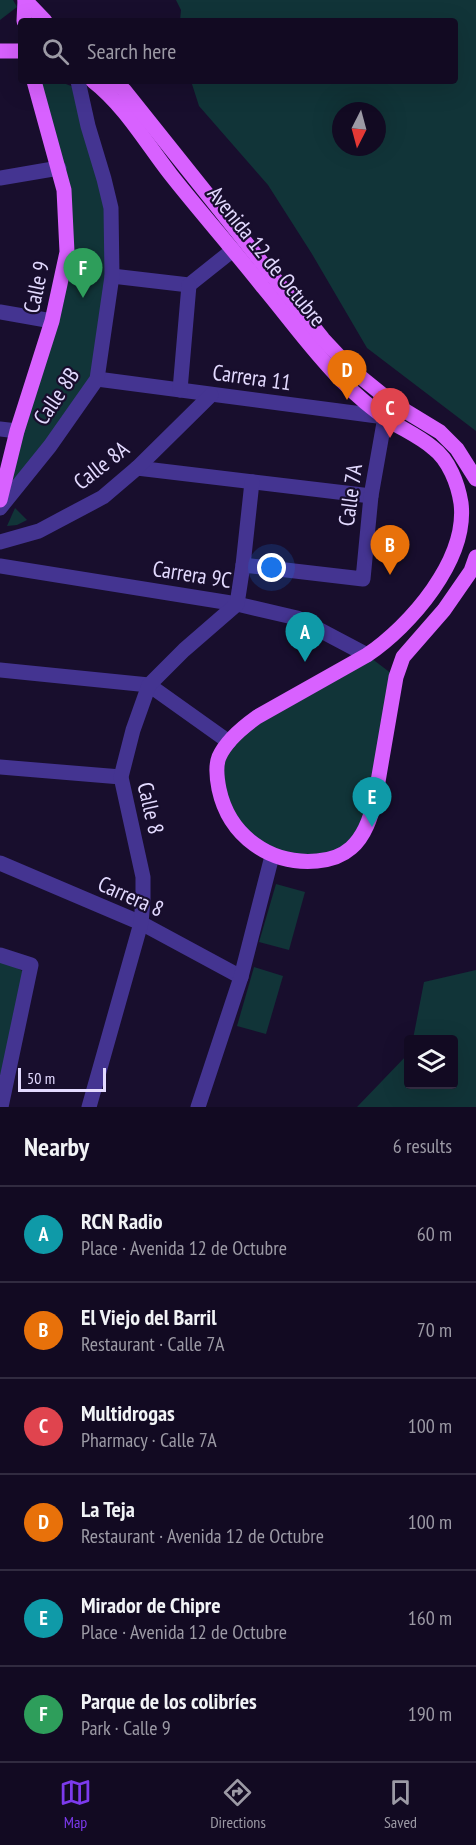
<!DOCTYPE html>
<meta charset="utf-8">
<style>
:root{--surface:#120a22;--page:#1f182f;--text:#f1f3f6;--muted:#9c9aa5;--line:#312b40;--accent:#7c3aed}
body{margin:0;font-family:"PT Sans Narrow",sans-serif;background:var(--page);color:var(--text)}
.controls{position:absolute;right:18px;bottom:18px;display:grid;overflow:hidden;border-radius:6px;box-shadow:0 6px 24px #0002}
.controls button{width:54px;height:54px;display:grid;place-items:center;padding:0;border:0;border-bottom:2px solid var(--line);background:var(--surface);color:var(--text);font:30px sans-serif}
.compass{position:absolute;left:332px;top:102px;width:54px;height:54px;border-radius:50%;background:var(--surface);box-shadow:0 6px 24px #0002;rotate:186deg}
.scale{position:absolute;left:18px;bottom:15px;width:88px;box-sizing:border-box;padding-left:6px;border:3px solid #e3daff;border-top:0;font-size:16px;line-height:21px;white-space:nowrap;color:#e3daff;-webkit-text-stroke:4px #180e2d;paint-order:stroke}
.you{position:absolute;left:272px;top:568px;width:21px;height:21px;margin:-15px;border:4px solid #fff;border-radius:50%;background:#1a73e8;box-shadow:0 0 0 9px #1a73e833}
.badge{display:grid;place-items:center;width:39px;height:39px;border-radius:50%;background:var(--accent);color:#fff;font-size:20px;font-weight:700}
.pin{position:absolute;translate:-50% -50px;filter:drop-shadow(0 2px 3px #0008)}
.pin::after{content:'';position:absolute;top:32px;width:21px;height:18px;background:inherit;clip-path:polygon(0 0,100% 0,50% 100%)}
.list{margin:0;padding:0;list-style:none}
h2{display:flex;justify-content:space-between;align-items:center;height:78px;margin:0;padding:0 24px;font-size:26px}
h2 small{font-size:20px;font-weight:400;color:var(--muted)}
.list li{display:grid;grid-template-columns:39px 1fr auto;gap:18px;align-items:center;box-sizing:border-box;height:96px;padding:0 24px;border-top:2px solid var(--line)}
.list b{display:block;font-size:22px;white-space:nowrap}
.list p{margin:0;font-size:20px;white-space:nowrap;color:var(--muted)}
.list em{font-size:20px;font-style:normal;color:var(--muted)}
.icon{flex:none;width:33px;height:33px;fill:none;stroke:currentColor;stroke-width:2;stroke-linecap:round;stroke-linejoin:round}
.map{position:relative;flex:none;width:476px;height:1107px;overflow:hidden}
.search{position:absolute;background:var(--surface);box-shadow:0 6px 24px #0002;left:18px;right:18px;top:18px;height:66px;display:flex;align-items:center;gap:15px;box-sizing:border-box;padding:0 21px;border-radius:6px;color:var(--muted);font-size:22px}
.sheet{height:654px;background:var(--surface)}
nav{display:flex;justify-content:space-around;align-items:center;box-sizing:border-box;height:84px;border-top:2px solid var(--line);background:var(--surface);font-size:16px;color:var(--muted)}
nav a{display:grid;justify-items:center;gap:3px}
nav .on{color:var(--accent)}
.map>svg:first-child{display:block}
</style>
<div class="map">
<svg width="476" height="1107" viewBox="0 0 476 1107">
<rect width="100%" height="100%" fill="#180e2d"/>
<g fill="#113438" fill-rule="evenodd">
<path d="M 0,0 L 13,0 L 17,7 L 0,20 Z"/>
<path d="M 176,0 L 476,0 L 476,431 L 367,348 L 312,254 L 268,185 L 199,106 L 191,81 L 455,81 L 455,21 L 180,21 L 181,10 ZM 341,111 L 377,111 L 377,147 L 341,147 Z"/>
<path d="M 34,81 L 58,81 L 79,89 L 111,208 L 97,379 L 0,500 L 52,321 L 66,222 Z"/>
<path d="M 15,508 L 27,520 L 17,525 L 7,526 Z"/>
<path d="M 367,655 L 396,677 L 372,815 L 338,856 L 272,855 L 230,817 L 219,757 L 229,742 Z"/>
<path d="M 276,884 L 305,892 L 289,950 L 259,942 Z"/>
<path d="M 0,958 L 24,972 L 0,1107 Z"/>
<path d="M 254,967 L 283,976 L 266,1034 L 237,1026 Z"/>
<path d="M 476,970 L 476,1107 L 357,1107 L 408,1054 L 408,1084 L 454,1084 L 454,1040 L 413,1039 L 424,982 Z"/>
</g>
<g fill="none" stroke-linecap="round" stroke-linejoin="round">
<g stroke="#443491" stroke-width="15">
<path d="M 0,178 L 59,168"/>
<path d="M 112,276 L 189,285 L 233,250"/>
<path d="M 0,312 L 52,321"/>
<path d="M 97,379 L 385,417"/>
<path d="M 180,390 L 189,285"/>
<path d="M 0,429 L 17,431"/>
<path d="M 137,468 L 371,496"/>
<path d="M 0,508 L 50,446 L 97,379 L 112,276 L 111,208 L 104,179 L 88,126 L 78,81"/>
<path d="M 0,542 L 39,531 L 103,497 L 137,468 L 211,395"/>
<path d="M 243,565 L 363,579 L 371,496 L 385,417 L 394,404"/>
<path d="M 0,566 L 237,604 L 297,618 L 367,655"/>
<path d="M 0,670 L 149,685 L 229,742"/>
<path d="M 0,767 L 121,777"/>
<path d="M 0,863 L 141,923 L 241,977"/>
<path d="M 0,955 L 31,965 L 1,1107"/>
<path d="M 89,1107 L 141,923 L 143,900 L 143,877 L 121,777 L 133,730 L 149,685 L 184,650 L 237,604 L 243,565 L 252,482"/>
<path d="M 198,1107 L 241,977 L 272,856"/>
</g>
<g stroke="#d861ff" stroke-width="15">
<path d="M 25,0 L 45,21"/>
<path d="M 24,21 L 25,0"/>
<path d="M 0,51 L 21,51"/>
<path d="M 93,81 C 125,106 146,143 171,175 C 201,213 233,249 263,287 C 289,318 313,352 342,381 C 355,394 371,408 387,419 C 402,429 419,436 433,448 C 449,460 458,484 461,503 C 468,560 410,626 367,655 L 257,717 C 243,727 226,741 219,757 C 215,767 217,779 219,789 C 229,836 270,865 317,861 C 329,860 342,856 351,848 C 365,836 371,817 375,799 L 396,677 L 403,657 L 444,610 L 471,571 L 476,557"/>
<path d="M 114,81 L 124,90 L 323,339 L 352,370 L 394,404 L 440,432 L 457,449 L 476,479"/>
<path d="M 0,500 L 17,431 L 52,321 L 67,252 L 64,190 L 34,81"/>
</g>
</g>
<g text-anchor="middle" dominant-baseline="central" stroke-width="4.5" stroke-linejoin="round" paint-order="stroke">
<g font-size="22" fill="#e3daff" stroke="#180e2d">
<text transform="translate(267 256) rotate(51)">Avenida 12 de Octubre</text>
<text transform="translate(36 287) rotate(-78)">Calle 9</text>
<text transform="translate(252 377) rotate(8)">Carrera 11</text>
<text transform="translate(56 396) rotate(-56)">Calle 8B</text>
<text transform="translate(101 465) rotate(-38)">Calle 8A</text>
<text transform="translate(350 495) rotate(-82)">Calle 7A</text>
<text transform="translate(192 574) rotate(9)">Carrera 9C</text>
<text transform="translate(151 808) rotate(77)">Calle 8</text>
<text transform="translate(131 896) rotate(24)">Carrera 8</text>
</g>
</g>
</svg>
<div class="controls">
<button><svg class="icon" aria-label="layers" viewBox="0 0 24 24"><path d="M12 4l9 5-9 5-9-5zM3 14l9 5 9-5"/></svg></button>
</div>
<svg class="compass" viewBox="-18 -18 36 36"><path d="M0-13l5 13h-10z" fill="#e53935"/><path d="M0 13l5-13h-10z" fill="#9c9aa5"/></svg>
<div class="scale">50 m</div>
<div class="you"></div>
<div class="pin badge" style="left:305px;top:662px;background:#0f9aa8">A</div>
<div class="pin badge" style="left:390px;top:575px;background:#e8710a">B</div>
<div class="pin badge" style="left:390px;top:438px;background:#e0444e">C</div>
<div class="pin badge" style="left:347px;top:400px;background:#e8710a">D</div>
<div class="pin badge" style="left:372px;top:827px;background:#0f9aa8">E</div>
<div class="pin badge" style="left:83px;top:298px;background:#2e9e5b">F</div>
<div class="search"><svg class="icon" aria-label="search" viewBox="0 0 24 24"><circle cx="10" cy="10" r="6"/><path d="M15 15l6 6"/></svg>Search here</div>
</div>
<section class="sheet">
<h2>Nearby<small>6 results</small></h2>
<ul class="list">
<li><span class="badge" style="background:#0f9aa8">A</span><div><b>RCN Radio</b><p>Place · Avenida 12 de Octubre</p></div><em>60 m</em></li>
<li><span class="badge" style="background:#e8710a">B</span><div><b>El Viejo del Barril</b><p>Restaurant · Calle 7A</p></div><em>70 m</em></li>
<li><span class="badge" style="background:#e0444e">C</span><div><b>Multidrogas</b><p>Pharmacy · Calle 7A</p></div><em>100 m</em></li>
<li><span class="badge" style="background:#e8710a">D</span><div><b>La Teja</b><p>Restaurant · Avenida 12 de Octubre</p></div><em>100 m</em></li>
<li><span class="badge" style="background:#0f9aa8">E</span><div><b>Mirador de Chipre</b><p>Place · Avenida 12 de Octubre</p></div><em>160 m</em></li>
<li><span class="badge" style="background:#2e9e5b">F</span><div><b>Parque de los colibríes</b><p>Park · Calle 9</p></div><em>190 m</em></li>
</ul>
</section>
<nav>
<a class="on"><svg class="icon" aria-label="map" viewBox="0 0 24 24"><path d="M3 6l6-2 6 2 6-2v14l-6 2-6-2-6 2zM9 4v14M15 6v14"/></svg>Map</a>
<a><svg class="icon" aria-label="directions" viewBox="0 0 24 24"><path d="M12 3l9 9-9 9-9-9zM9 14v-3h6M13 9l2 2-2 2"/></svg>Directions</a>
<a><svg class="icon" aria-label="saved" viewBox="0 0 24 24"><path d="M7 4h10v16l-5-4-5 4z"/></svg>Saved</a>
</nav>
